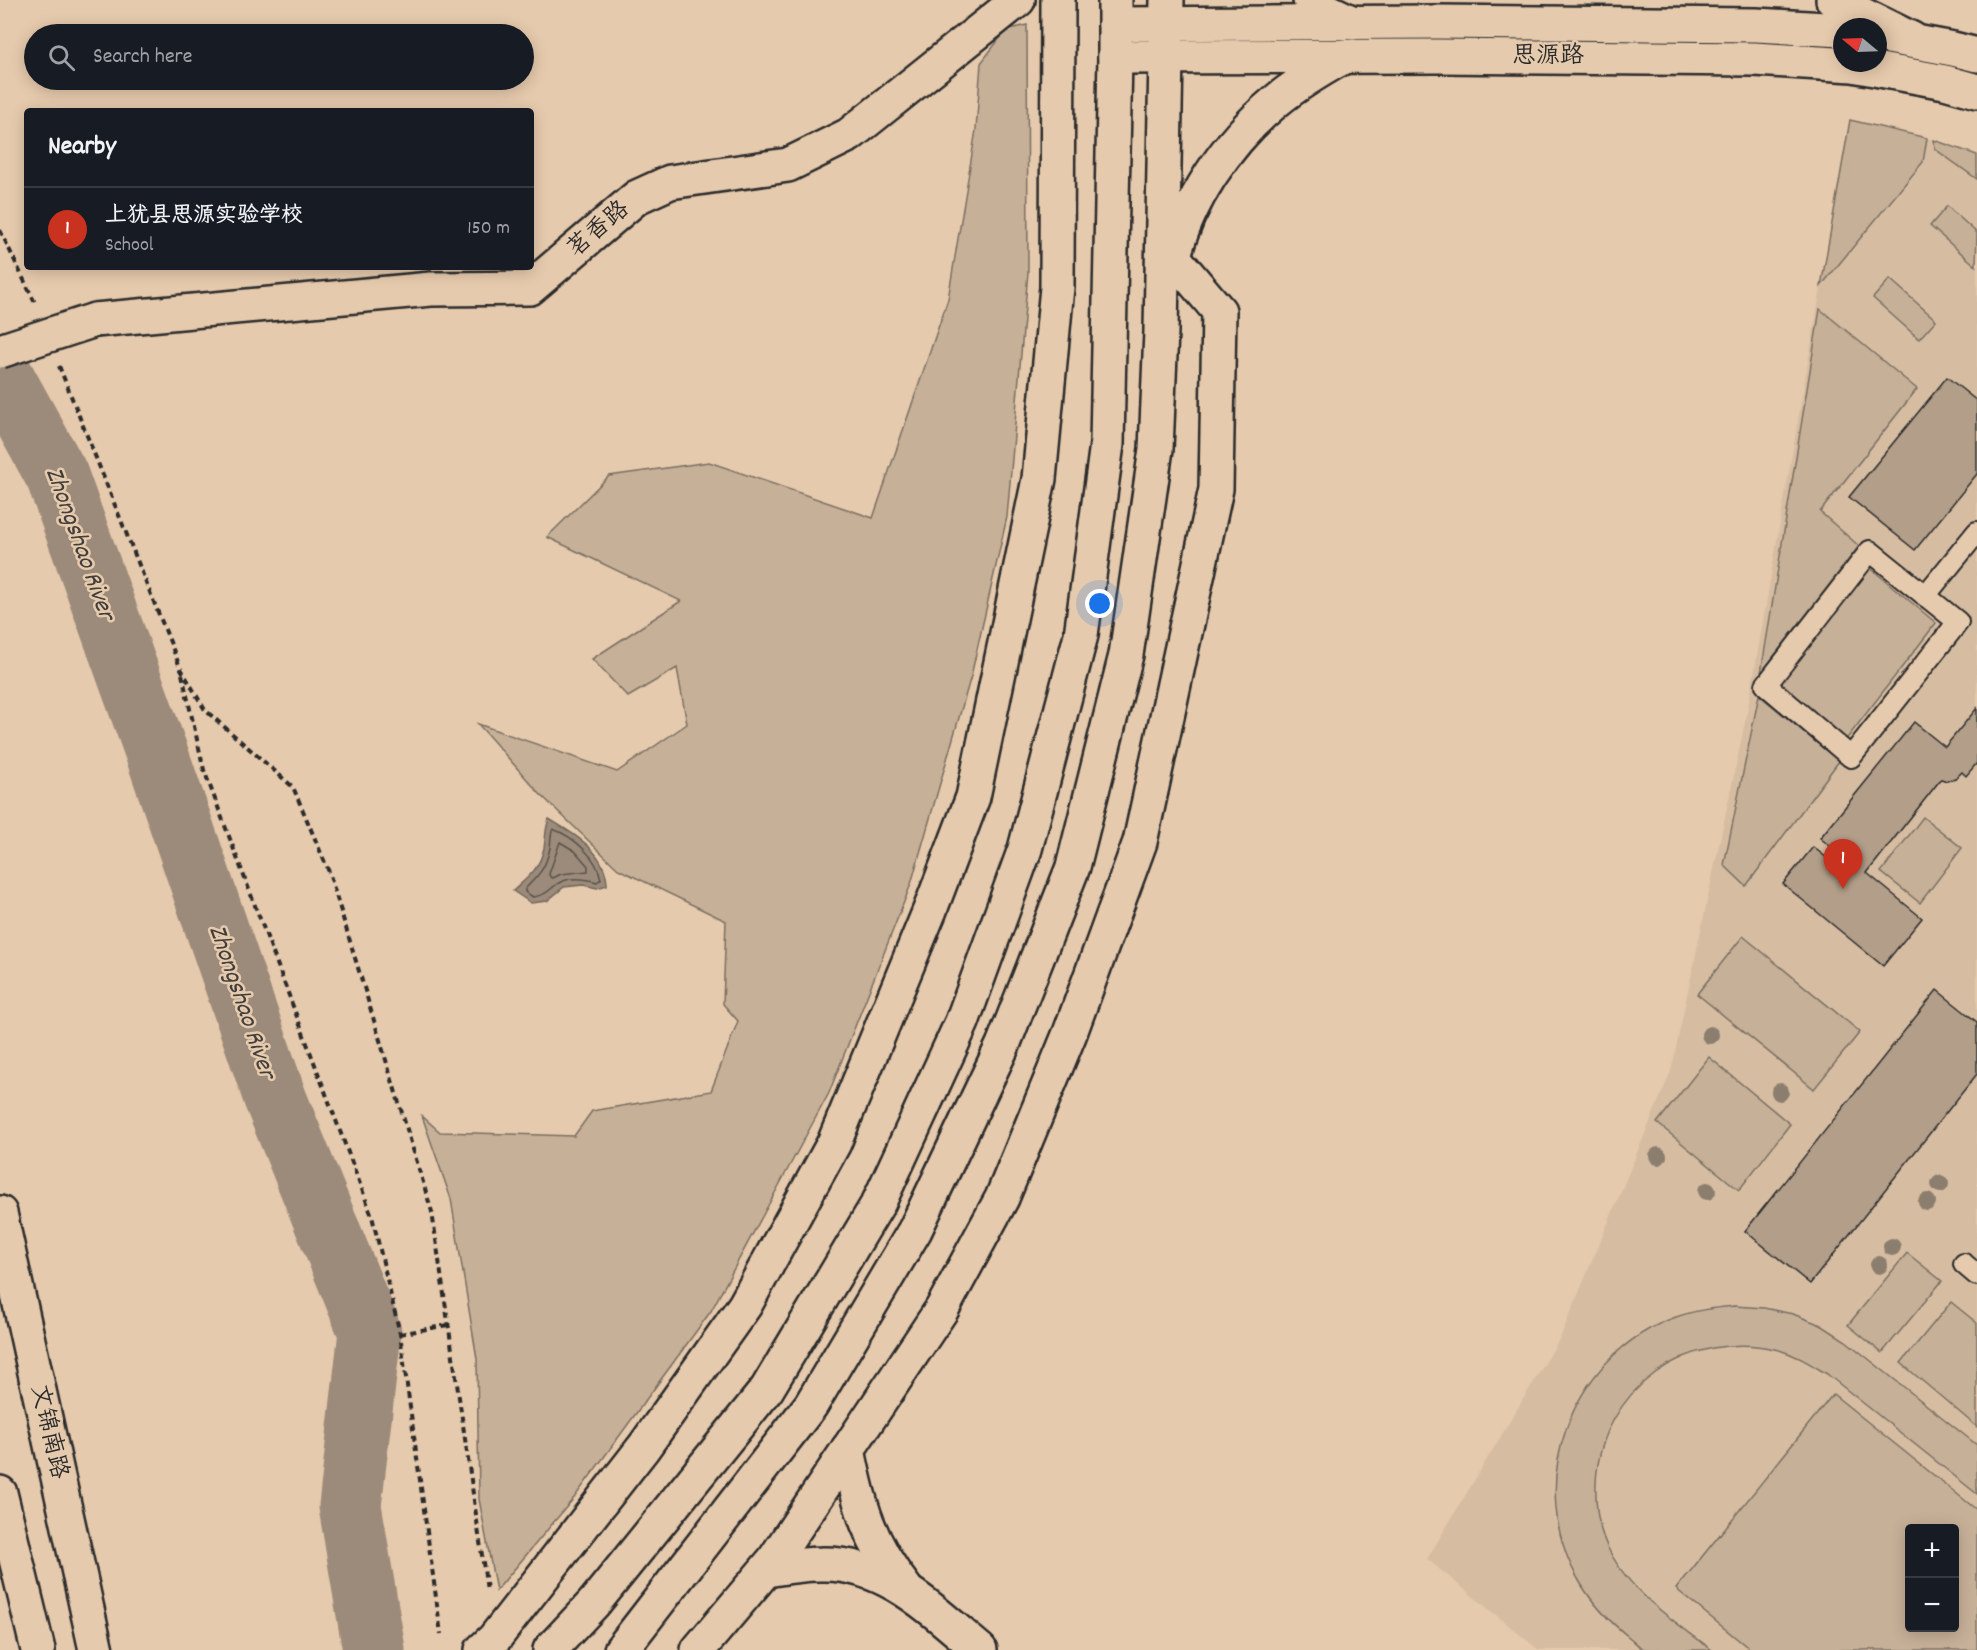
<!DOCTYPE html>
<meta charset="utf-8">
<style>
:root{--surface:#171b24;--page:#242831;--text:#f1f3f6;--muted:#9ea1a6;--line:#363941;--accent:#c8321e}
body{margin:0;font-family:Dekko,"LXGW WenKai TC",sans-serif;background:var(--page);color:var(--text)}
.controls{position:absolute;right:18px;bottom:18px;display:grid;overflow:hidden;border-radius:6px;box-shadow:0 3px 15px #0003}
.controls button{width:54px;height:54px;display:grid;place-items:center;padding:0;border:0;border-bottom:2px solid var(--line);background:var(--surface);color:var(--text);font:30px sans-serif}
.compass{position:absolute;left:1833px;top:18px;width:54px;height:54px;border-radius:50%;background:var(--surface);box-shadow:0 3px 15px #0003;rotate:289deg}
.you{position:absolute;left:1100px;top:604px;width:21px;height:21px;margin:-15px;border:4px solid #fff;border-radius:50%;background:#1a73e8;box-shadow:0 0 0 9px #1a73e833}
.badge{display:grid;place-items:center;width:39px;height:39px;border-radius:50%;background:var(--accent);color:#fff;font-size:20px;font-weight:700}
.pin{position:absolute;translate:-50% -50px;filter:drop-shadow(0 2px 3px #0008)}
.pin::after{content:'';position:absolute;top:32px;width:21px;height:18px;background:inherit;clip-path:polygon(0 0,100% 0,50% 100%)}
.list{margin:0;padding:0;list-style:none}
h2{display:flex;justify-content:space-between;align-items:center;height:78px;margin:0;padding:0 24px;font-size:26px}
h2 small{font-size:20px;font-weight:400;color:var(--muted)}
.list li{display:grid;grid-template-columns:39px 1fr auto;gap:18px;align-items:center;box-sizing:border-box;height:84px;padding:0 24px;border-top:2px solid var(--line)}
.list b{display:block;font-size:22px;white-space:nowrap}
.list p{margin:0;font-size:20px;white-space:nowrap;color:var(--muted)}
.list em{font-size:20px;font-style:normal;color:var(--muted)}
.icon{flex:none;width:33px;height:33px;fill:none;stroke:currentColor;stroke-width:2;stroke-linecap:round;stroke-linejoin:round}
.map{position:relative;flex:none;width:1977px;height:1650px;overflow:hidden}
.search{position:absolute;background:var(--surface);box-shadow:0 3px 15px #0003;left:24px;top:24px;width:510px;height:66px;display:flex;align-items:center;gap:15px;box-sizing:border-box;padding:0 21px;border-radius:33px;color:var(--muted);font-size:22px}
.panel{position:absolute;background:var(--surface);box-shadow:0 3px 15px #0003;left:24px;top:108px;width:510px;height:162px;border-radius:6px}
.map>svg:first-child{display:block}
</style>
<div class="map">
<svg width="1977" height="1650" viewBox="0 0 1977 1650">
<rect width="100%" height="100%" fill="#e6caad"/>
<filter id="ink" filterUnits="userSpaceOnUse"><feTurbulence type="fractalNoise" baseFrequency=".0167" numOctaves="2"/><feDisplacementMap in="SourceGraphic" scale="12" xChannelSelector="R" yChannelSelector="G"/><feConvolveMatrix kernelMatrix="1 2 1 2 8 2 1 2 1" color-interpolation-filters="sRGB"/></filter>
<g filter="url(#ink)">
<path fill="#d6bda2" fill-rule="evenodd" d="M 1850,120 L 1934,140 L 1977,155 L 1977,1650 L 1539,1650 L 1427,1559 L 1560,1338 L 1671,1071 L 1748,708 ZM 1910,1528 L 1954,1528 L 1954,1628 L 1910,1628 Z"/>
<g fill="#c7b098" stroke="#796e62" stroke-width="1.5" fill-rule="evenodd">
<path d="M 1027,25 L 1028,272 L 1007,517 L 971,676 L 911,884 L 829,1093 L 711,1311 L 574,1498 L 496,1591 L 479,1499 L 477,1359 L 451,1199 L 422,1116 L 440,1132 L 574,1136 L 592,1111 L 711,1091 L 738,1021 L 723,1004 L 726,921 L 618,869 L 540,794 L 478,724 L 617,772 L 687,724 L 677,668 L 628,697 L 592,659 L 681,601 L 547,537 L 609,476 L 709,462 L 873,518 L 948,299 L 976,130 L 981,63 L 1006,30 Z"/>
<path d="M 1850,120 L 1927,138 L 1923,162 L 1821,286 Z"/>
<path d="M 1934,140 L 1977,155 L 1977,179 L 1935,149 Z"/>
<path d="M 1947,206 L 1977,233 L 1976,266 L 1930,226 Z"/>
<path d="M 1890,279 L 1936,320 L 1919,339 L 1873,298 Z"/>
<path d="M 1820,309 L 1917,389 L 1820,512 L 1859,546 L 1761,673 Z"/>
<path d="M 1868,566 L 1936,623 L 1845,741 L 1777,684 Z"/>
<path d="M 1759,695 L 1839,761 L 1746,886 L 1724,865 Z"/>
<path d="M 1923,817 L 1962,848 L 1920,903 L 1881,872 Z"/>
<path d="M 1743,936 L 1860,1032 L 1814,1089 L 1697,994 Z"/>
<path d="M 1709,1057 L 1790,1124 L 1739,1190 L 1657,1123 Z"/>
<path d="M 1907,1253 L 1942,1281 L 1882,1353 L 1848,1325 Z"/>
<path d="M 1951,1302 L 1977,1323 L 1977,1427 L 1901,1363 Z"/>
<path d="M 1734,1306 L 1764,1308 L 1793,1314 L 1821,1325 L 1846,1341 L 1977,1445 L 1977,1494 L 1827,1374 C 1812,1365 1797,1355 1779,1350 C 1689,1327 1600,1390 1596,1483 C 1595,1507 1599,1533 1611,1554 C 1634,1596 1675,1621 1712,1650 C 1701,1650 1651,1650 1644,1649 C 1639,1647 1634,1641 1630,1638 C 1610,1622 1594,1606 1581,1584 C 1522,1488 1569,1355 1676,1317 C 1695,1310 1714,1308 1734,1306 Z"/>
<path d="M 1833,1394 L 1977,1510 L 1977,1650 L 1751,1650 L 1676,1589 ZM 1910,1528 L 1954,1528 L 1954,1628 L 1910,1628 Z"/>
</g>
<path fill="#9c8b7a" stroke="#6f655a" stroke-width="1.5" d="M 549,819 C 575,835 606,851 607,885 L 597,888 L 583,885 L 564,887 L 547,901 L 531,903 L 513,891 C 529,876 539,870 544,848 C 546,837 545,829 549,819 Z"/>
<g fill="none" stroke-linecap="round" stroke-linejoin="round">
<g stroke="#58514b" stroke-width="1.5">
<path d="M 553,829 C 574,837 597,857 601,879 L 597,882 C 586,879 573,877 563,881 C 550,886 550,895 533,897 L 525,892 L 525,889 C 539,874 545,870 550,848 C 551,841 550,835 553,829 Z"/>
<path d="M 560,842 L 575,851 L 588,866 L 588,871 L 561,874 L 553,878 L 550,877 L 549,874 Z"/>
</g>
<path stroke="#9c8b7a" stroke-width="63" d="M 0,372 L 57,476 L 158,757 L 275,1098 L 370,1332 L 350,1506 L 374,1650"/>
</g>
<g fill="#b29e89" stroke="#2b2b2b" stroke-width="1.5">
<path d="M 1947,377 L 1977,401 L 1977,474 L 1915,550 L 1849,497 Z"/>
<path d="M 1977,708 L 1977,763 L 1966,776 L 1962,772 L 1955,779 L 1947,781 L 1941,779 L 1867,873 L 1922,918 L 1883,966 L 1783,884 L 1813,847 L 1846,873 L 1853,865 L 1820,838 L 1914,722 L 1945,747 Z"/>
<path d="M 1937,990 L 1977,1022 L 1977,1074 L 1810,1284 L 1745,1231 Z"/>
</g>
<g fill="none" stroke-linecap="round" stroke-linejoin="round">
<g stroke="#2b2b2b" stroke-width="24">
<g id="lane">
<path d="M 1870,551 L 1958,622 L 1851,757 L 1766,685 Z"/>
<path d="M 1925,596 L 1977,532"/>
<path d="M 1964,1264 L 1977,1275"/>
</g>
</g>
<g stroke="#2b2b2b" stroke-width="38">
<g id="street">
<path d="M 1833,0 L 1912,39"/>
<path d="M 95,320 L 431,289 L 530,288 L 637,197 L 670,182 L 788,165 L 849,135 L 1018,0"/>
</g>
</g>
<g stroke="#2b2b2b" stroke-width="38">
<g id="secondary">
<path d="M 1115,24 L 1438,22 L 1756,25 L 1842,30"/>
<path d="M 1878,35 L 1953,49 L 1977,55"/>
<path d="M 1115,57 L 1438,56 L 1754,59 L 1853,65 L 1945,82 L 1977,91"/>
<path d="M 848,1449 C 859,1506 869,1542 905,1588"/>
<path d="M 766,1570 C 784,1567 802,1564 821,1564 C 886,1562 933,1611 980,1650"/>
<path d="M 482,1650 L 494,1639 L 644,1447 L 745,1305 L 834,1143 L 930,910 L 973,797 L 1039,479 L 1057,287 L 1058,0"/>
<path d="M 698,1650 L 774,1560 L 942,1309 L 1002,1198 L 1070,1033 L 1140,842 L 1216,489 L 1219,311 L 1163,245"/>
</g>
</g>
<g stroke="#2b2b2b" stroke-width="38">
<g id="primary">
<path d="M 0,1213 L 96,1650"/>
<path d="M 0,1493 L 38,1650"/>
</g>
</g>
<g stroke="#2b2b2b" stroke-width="38">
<g id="highway">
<path d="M 1310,0 L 1328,11 L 1353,23"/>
<path d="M 1172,264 C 1186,202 1227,142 1275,102 C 1296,84 1320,70 1345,56"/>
<path d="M 550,1650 L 594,1603 L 767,1389 L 879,1202 L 962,1022 L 1025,849 L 1081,635 L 1107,444 L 1115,57 L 1115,0"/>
<path d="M 621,1650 L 811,1405 L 915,1230 L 1003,1045 L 1073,867 L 1126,655 L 1156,449 L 1161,331 L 1167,0"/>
</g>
</g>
<g stroke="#2b2b2b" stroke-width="4" stroke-dasharray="6 4.5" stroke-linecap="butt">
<path d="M 0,230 L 35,303"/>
<path d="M 59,366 L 180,667 L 205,710 L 293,787 L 329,872 L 432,1212 L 487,1590"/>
<path d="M 182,674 L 204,770 L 372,1216 L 400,1334 L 441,1634"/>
<path d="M 400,1334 L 448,1325"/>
</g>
<use href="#lane" stroke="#e6caad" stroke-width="20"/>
<use href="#street" stroke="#e6caad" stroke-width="33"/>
<use href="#secondary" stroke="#e6caad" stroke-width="33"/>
<use href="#primary" stroke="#e6caad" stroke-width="33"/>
<use href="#highway" stroke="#e6caad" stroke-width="33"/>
<g stroke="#2b2b2b" stroke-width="38" stroke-linecap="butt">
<path id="street-bridge" d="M 0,351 L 95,320"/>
</g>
<use href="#street-bridge" stroke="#e6caad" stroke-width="33"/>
</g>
<g fill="#8c7e6e">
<circle cx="1710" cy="1035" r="9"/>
<circle cx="1780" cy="1092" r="9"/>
<circle cx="1658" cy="1156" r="9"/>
<circle cx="1940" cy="1184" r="9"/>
<circle cx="1707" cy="1191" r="9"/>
<circle cx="1927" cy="1202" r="9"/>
<circle cx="1892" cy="1247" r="9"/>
<circle cx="1879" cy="1265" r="9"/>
</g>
</g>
<g text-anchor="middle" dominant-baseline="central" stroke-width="5" stroke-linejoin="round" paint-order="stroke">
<g font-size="24" fill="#2b2b2b" stroke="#e6caad">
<text x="1548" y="57">思源路</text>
<text transform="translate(599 230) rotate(-40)">茗香路</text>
<text transform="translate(48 1432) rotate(77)">文锦南路</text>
</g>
<g font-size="26" font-style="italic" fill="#423e3b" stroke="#e6caad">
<text transform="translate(79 544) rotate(70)">Zhongshao River</text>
<text transform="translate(241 1002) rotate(71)">Zhongshao River</text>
</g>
</g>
</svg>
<div class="controls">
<button>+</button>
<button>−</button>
</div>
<svg class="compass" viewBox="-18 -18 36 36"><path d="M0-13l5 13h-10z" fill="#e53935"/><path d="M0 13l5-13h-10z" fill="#9ea1a6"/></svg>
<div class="you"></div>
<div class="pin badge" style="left:1843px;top:889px">1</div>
<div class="search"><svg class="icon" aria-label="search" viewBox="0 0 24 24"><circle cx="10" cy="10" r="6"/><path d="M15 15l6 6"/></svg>Search here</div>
<section class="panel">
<h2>Nearby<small></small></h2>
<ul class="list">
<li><span class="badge">1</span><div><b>上犹县思源实验学校</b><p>School</p></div><em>150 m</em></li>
</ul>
</section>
</div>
